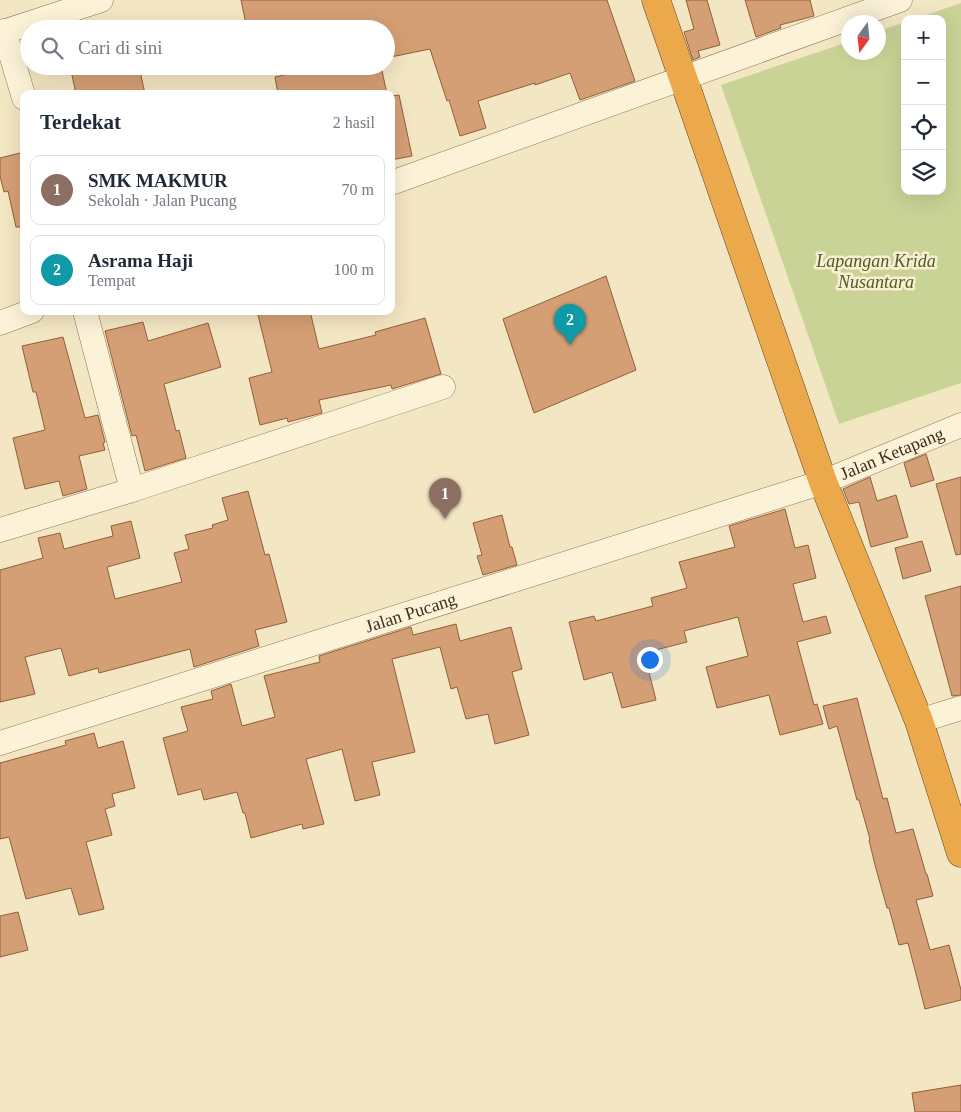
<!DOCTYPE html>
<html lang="id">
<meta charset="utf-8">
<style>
:root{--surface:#fff;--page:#f6f6f7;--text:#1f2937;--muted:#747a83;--line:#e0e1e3;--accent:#db2777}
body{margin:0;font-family:Georgia,serif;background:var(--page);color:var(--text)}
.controls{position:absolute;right:15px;top:15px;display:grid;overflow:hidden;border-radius:10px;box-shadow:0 5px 20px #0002}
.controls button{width:45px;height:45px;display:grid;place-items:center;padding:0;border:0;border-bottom:1px solid var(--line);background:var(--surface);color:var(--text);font:25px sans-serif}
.compass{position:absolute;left:841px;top:15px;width:45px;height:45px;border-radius:50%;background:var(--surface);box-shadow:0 5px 20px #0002;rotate:195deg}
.you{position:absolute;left:649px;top:659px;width:18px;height:18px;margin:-12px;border:4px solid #fff;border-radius:50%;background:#1a73e8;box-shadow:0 0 0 8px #1a73e833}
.badge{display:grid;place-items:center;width:32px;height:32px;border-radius:50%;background:var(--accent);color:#fff;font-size:16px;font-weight:700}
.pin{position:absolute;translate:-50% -41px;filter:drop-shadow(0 1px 2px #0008)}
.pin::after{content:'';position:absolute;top:26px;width:18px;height:15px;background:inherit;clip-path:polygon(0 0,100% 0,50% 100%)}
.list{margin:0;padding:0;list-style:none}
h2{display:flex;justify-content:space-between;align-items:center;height:65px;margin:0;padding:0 20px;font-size:21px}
h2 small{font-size:16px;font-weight:400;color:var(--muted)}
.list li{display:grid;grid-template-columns:32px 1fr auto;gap:15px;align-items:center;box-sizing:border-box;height:70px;margin:0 10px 10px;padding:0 10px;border:1px solid var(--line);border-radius:10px}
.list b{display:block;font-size:19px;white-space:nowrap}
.list p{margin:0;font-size:16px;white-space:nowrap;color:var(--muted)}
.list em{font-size:16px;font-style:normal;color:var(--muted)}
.icon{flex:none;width:28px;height:28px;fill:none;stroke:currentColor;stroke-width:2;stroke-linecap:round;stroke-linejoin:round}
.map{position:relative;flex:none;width:961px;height:1112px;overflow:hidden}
.search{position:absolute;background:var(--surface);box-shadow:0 5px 20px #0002;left:20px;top:20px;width:375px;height:55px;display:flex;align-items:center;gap:12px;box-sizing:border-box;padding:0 18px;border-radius:28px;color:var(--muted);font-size:19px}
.panel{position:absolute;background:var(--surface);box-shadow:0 5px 20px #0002;left:20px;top:90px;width:375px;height:225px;border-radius:10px}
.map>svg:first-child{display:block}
</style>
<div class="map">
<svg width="961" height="1112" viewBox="0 0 961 1112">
<rect width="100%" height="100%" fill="#f3e6c3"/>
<path fill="#cad396" d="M 961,3 L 961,383 L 839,424 L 721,85 L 848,42 L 848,52 L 878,52 L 879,31 L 905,22 L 905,191 L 942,191 L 942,19 L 915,19 Z"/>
<g fill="#d59f75" stroke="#925f3a">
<path d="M 241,0 L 607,0 L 635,81 L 580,100 L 570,73 L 535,85 L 535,83 L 478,101 L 486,128 L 460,136 L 449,100 L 447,101 L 430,49 L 386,58 L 386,29 L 247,29 Z"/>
<path d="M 686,0 L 707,0 L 720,45 L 698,51 L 700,57 L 693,60 L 684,32 L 694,29 Z"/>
<path d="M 745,0 L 810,0 L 814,16 L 780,25 L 781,28 L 756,37 Z"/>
<path d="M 70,66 L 139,66 L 145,94 L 76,94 Z"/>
<path d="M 325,66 L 381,66 L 387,94 L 278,94 L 275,77 Z"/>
<path d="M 399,95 L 412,156 L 391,160 L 391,96 Z"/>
<path d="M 24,152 L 24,227 L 16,227 L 8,191 L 4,192 L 0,176 L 0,158 Z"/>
<path d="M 606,276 L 636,370 L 534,413 L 503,319 Z"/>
<path d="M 257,311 L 310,311 L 319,349 L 376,335 L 375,332 L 425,318 L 441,374 L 392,389 L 391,385 L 319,400 L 322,413 L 288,422 L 287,418 L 260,425 L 249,378 L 272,372 Z"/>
<path d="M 143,322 L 148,341 L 208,323 L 221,367 L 164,384 L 176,431 L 179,430 L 186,458 L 145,471 L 136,435 L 132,436 L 105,331 Z"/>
<path d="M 63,337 L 85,418 L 98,415 L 105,442 L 103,443 L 105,450 L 79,456 L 87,489 L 63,496 L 59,481 L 25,489 L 13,438 L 45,430 L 36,392 L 33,392 L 22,346 Z"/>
<path d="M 926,454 L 934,480 L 911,487 L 904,463 Z"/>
<path d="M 870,477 L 877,501 L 896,495 L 908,537 L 871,547 L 859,502 L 849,504 L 843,489 Z"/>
<path d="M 961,477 L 961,554 L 956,555 L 936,484 Z"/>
<path d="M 248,491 L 265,555 L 269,554 L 287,622 L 255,630 L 259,646 L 194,667 L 190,649 L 99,673 L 98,668 L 69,676 L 61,648 L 25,657 L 35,694 L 0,702 L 0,570 L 43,558 L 38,538 L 60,533 L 64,549 L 113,536 L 111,526 L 131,521 L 140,558 L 107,567 L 115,599 L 182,582 L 174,553 L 189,549 L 185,535 L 213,528 L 212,525 L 228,520 L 222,498 Z"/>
<path d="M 785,509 L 795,548 L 808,545 L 816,578 L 793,584 L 803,622 L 826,616 L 831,633 L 797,642 L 814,705 L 817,704 L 823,724 L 780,735 L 769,695 L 717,708 L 706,667 L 748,656 L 738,617 L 684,631 L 687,642 L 644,653 L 656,700 L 622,708 L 612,672 L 584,680 L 569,622 L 594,616 L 596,621 L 653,606 L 651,598 L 687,588 L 679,562 L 735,547 L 729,526 Z"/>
<path d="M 502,515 L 510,547 L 512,547 L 517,565 L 483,575 L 477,556 L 482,555 L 473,523 Z"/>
<path d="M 922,541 L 931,571 L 903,579 L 895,548 Z"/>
<path d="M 961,586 L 961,695 L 952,696 L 925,596 Z"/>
<path d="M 456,624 L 460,641 L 511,627 L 522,669 L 512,672 L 529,735 L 495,744 L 488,714 L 466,719 L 457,687 L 451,689 L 440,647 L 392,659 L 415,752 L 372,762 L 380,795 L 355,801 L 342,749 L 306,759 L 324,824 L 303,829 L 302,824 L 251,838 L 245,813 L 243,813 L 237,792 L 204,800 L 201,789 L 178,795 L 163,738 L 188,731 L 181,707 L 213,699 L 211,691 L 231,684 L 242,726 L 275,717 L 264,676 L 320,662 L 319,656 L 411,627 L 413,635 Z"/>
<path d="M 857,698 L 883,799 L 887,798 L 896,833 L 913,829 L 926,874 L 927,874 L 933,896 L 916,900 L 930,950 L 949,945 L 961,990 L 961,1000 L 925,1009 L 908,943 L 899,945 L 889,908 L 887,908 L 875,865 L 869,840 L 870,839 L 859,800 L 857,800 L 837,726 L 829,729 L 823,706 Z"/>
<path d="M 94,733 L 98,748 L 123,741 L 135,788 L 112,794 L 115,806 L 105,809 L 112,835 L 86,842 L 104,909 L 79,915 L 71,888 L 26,899 L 9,837 L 0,839 L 0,763 L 66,745 L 65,741 Z"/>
<path d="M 18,912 L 28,950 L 0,957 L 0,916 Z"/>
<path d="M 961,1085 L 961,1112 L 915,1112 L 912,1093 Z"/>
</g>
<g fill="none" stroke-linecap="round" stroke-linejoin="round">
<g stroke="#907757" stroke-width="25">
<g id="minor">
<path d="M 4,31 L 24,98"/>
<path d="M 0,33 L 101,0"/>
<path d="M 391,183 L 900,0"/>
<path d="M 85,311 L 132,490"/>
<path d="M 0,323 L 32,311"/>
<path d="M 0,530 L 132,490 L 443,387"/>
<path d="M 919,721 L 961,708"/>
<path id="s1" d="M 0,743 L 823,482 L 961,425"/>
</g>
</g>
<g stroke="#5d442c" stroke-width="29">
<path id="highway" d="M 656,0 L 823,482 L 919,721 L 961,853"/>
</g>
<use href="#minor" stroke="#fcf2d8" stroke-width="24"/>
<use href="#highway" stroke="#eba94b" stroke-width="28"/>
</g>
<g text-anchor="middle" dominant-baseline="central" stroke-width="5" stroke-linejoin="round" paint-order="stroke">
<g font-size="18" font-style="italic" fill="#4d5d21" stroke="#f9efd4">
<text x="876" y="261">Lapangan Krida<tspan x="876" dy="21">Nusantara</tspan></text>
</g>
<g font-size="18" fill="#3e2e1d" stroke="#f9efd4">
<text stroke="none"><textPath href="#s1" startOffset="938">Jalan Ketapang</textPath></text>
<text stroke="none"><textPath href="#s1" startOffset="431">Jalan Pucang</textPath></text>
</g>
</g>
</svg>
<div class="controls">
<button>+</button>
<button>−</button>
<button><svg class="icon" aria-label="locate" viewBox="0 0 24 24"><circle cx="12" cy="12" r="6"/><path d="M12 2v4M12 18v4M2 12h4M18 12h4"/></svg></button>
<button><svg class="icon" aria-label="layers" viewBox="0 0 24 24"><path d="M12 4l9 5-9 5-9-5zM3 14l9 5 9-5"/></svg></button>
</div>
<svg class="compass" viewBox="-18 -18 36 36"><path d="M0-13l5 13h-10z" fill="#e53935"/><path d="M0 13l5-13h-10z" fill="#747a83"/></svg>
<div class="you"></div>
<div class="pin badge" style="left:445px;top:519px;background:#8d6e63">1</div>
<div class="pin badge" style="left:570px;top:345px;background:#0f9aa8">2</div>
<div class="search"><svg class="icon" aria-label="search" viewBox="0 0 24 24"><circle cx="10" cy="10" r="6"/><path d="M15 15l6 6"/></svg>Cari di sini</div>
<section class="panel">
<h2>Terdekat<small>2 hasil</small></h2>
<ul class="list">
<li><span class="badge" style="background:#8d6e63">1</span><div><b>SMK MAKMUR</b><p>Sekolah · Jalan Pucang</p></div><em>70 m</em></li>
<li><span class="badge" style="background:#0f9aa8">2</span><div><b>Asrama Haji</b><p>Tempat</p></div><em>100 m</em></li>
</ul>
</section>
</div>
